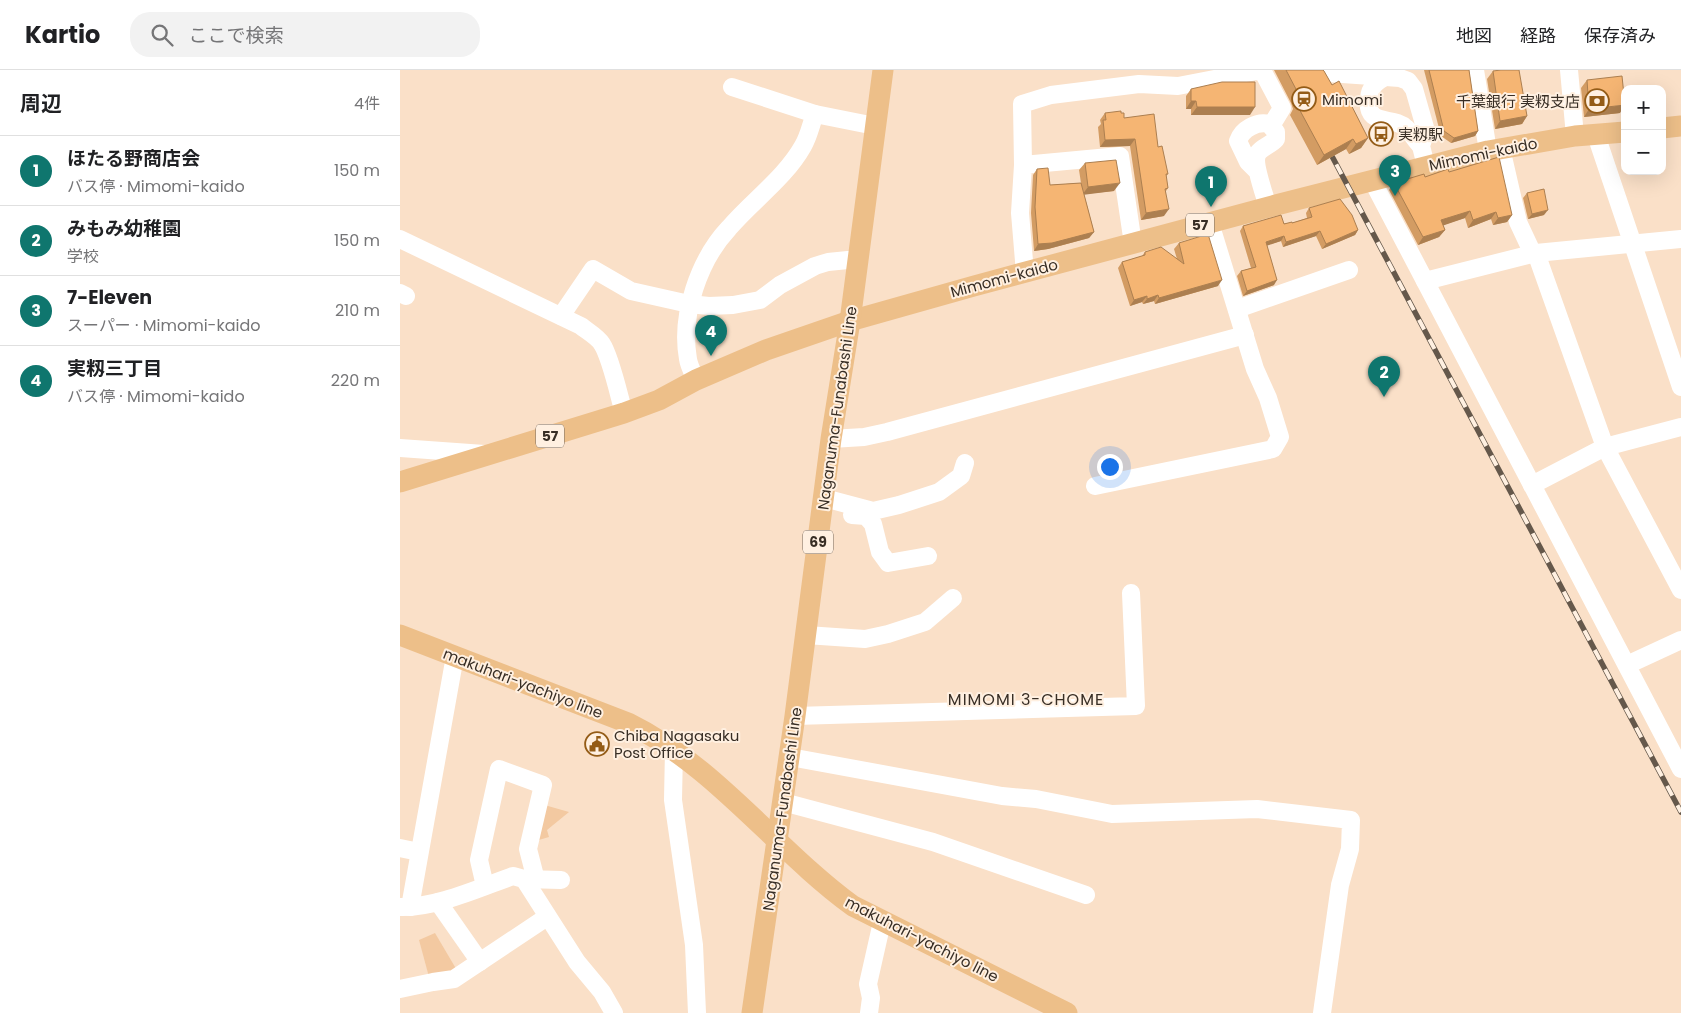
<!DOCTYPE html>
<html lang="ja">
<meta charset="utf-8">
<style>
:root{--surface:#fff;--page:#f2f2f2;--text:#202124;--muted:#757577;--line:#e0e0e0;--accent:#0f766e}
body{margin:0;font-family:Poppins,"Noto Sans JP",sans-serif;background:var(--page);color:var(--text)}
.controls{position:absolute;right:15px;top:15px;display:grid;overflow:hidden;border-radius:10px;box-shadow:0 5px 20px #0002}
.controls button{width:45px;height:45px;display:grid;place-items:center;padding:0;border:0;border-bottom:1px solid var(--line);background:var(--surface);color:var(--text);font:25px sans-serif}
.you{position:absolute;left:709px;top:396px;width:18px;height:18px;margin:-12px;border:4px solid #fff;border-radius:50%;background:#1a73e8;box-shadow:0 0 0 8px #1a73e833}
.badge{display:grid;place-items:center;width:32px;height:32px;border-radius:50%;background:var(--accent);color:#fff;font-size:16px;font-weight:700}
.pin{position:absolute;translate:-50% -41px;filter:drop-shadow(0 1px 2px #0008)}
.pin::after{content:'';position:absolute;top:26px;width:18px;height:15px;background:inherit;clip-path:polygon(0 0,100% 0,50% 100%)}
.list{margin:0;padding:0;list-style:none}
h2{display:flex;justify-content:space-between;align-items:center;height:65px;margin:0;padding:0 20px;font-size:21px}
h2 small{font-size:16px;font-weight:400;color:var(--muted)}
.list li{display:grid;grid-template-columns:32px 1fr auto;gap:15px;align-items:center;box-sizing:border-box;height:70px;padding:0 20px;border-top:1px solid var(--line)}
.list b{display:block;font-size:19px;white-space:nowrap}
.list p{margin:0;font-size:16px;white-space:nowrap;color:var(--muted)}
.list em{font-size:16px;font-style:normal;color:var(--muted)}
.icon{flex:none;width:28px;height:28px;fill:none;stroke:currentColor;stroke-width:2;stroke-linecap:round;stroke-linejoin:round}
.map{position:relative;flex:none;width:1281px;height:943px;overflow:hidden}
header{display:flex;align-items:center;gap:30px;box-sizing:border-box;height:70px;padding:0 25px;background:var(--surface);border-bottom:1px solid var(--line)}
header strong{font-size:24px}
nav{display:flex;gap:28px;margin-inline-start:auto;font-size:18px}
.search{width:350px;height:45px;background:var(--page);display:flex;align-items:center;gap:12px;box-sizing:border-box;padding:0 18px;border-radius:20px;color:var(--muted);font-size:19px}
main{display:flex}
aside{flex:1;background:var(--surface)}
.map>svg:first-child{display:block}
</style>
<header>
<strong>Kartio</strong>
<div class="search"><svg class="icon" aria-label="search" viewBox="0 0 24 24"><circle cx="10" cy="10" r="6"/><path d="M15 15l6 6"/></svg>ここで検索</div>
<nav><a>地図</a><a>経路</a><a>保存済み</a></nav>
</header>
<main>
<aside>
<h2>周辺<small>4件</small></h2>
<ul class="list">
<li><span class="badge">1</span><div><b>ほたる野商店会</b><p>バス停 · Mimomi-kaido</p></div><em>150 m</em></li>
<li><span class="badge">2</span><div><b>みもみ幼稚園</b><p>学校</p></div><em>150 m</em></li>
<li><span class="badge">3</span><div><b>7-Eleven</b><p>スーパー · Mimomi-kaido</p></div><em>210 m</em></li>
<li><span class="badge">4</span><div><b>実籾三丁目</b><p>バス停 · Mimomi-kaido</p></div><em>220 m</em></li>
</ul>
</aside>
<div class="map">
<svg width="1281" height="943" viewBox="0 0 1281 943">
<rect width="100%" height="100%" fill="#fae0c8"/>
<g fill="#f3c9a1">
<path d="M 141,734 L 169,742 L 147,760 L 149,767 L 132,772 Z"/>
<path d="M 35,863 L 58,902 L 29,907 L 19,870 Z"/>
</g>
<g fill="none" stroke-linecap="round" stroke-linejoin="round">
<g stroke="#fff" stroke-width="18">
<path d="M 918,0 L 928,3 L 1000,8 L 1008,11 L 1014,19 L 1026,61 L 1021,76 L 1026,96"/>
<path d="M 1075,0 L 1088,81"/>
<path d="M 1169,0 L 1175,66"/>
<path d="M 985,7 C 976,12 970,17 969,28 C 965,58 993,45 1006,58 C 1012,63 1015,71 1021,76"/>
<path d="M 332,17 L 415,44 L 475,56"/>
<path d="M 1196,65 L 1281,317"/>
<path d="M 1101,78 L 1118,152 L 1133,184"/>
<path d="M 623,95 L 622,34 L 651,25 L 739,14 L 778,16 L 862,0 L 882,38 L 871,56"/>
<path d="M 857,101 L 848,92 L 838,71 C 842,59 857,51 869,54 L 876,62 L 876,69 C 871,75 862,77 858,83 C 852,92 865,126 868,137"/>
<path d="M 972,110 L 1281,699"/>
<path d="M 0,169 L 181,256 C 187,261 198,267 202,274 C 211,288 219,326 224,343"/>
<path d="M 1136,183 L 1205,377 L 1281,520"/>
<path d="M 625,203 L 620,143 L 623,95 L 720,86 L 733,174"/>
<path d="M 1025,211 L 1136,183 L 1281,169"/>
<path d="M 0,223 L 6,226"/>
<path d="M 837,239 L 949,200"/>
<path d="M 161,246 L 193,199 L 231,221 L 289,234 L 309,236 L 333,235 L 360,230 L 380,215 L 415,196 L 428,192 L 458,189"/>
<path d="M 296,310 C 293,303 289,296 288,289 C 280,245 299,190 329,158 C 353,130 385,108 403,76 C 409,66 411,54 415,44"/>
<path d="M 431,369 L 464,367 L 487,362 L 845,265"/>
<path d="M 0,378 L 84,384"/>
<path d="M 1132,415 L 1205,377 L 1281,357"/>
<path d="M 695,416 L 873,379 L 880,367 L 868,328 L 855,299 L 810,153"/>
<path d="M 424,428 L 473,441 L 499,435 L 539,422 L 561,406 L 565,393"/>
<path d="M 452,445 L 466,446 L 473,454 L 480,482 L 488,493 L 528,486"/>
<path d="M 406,565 L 465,569 L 488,564 L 525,552 L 553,528"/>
<path d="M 1227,595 L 1281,570"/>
<path d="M 395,646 L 736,636 L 731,523"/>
<path d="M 274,679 L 273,730 L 294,875 L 297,943"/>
<path d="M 390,687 L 602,726 L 636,729 L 712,744 L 857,739 L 951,750 L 950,779 L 940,815 L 922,943"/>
<path d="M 383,732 L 533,772 L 686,825"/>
<path d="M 0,778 L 19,782"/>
<path d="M 124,809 L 161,810"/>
<path d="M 85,816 L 79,790 L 99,699 L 143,715 L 128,779 L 136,810"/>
<path d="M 38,832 L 80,892"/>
<path d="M 0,837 C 36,838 79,818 113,806 L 124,809 L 177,892 L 202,922 L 214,943"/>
<path d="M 10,837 L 55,586"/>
<path d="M 0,919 L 33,912 L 54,909 L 147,847"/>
<path d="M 469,943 L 471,928 L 468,914 L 482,852"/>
</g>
<g stroke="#edbf89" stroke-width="21">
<path d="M 1262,58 L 1281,56"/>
<path d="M 0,412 L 224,343 L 259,330 L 296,310 L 366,280 L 450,251 L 574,216 L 876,135 L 1088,81 L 1175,66 L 1225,62"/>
<path d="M 0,565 L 228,653 C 316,696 376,780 453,836 L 667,943"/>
<path d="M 352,943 L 395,646 L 431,369 L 450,251 L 483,0"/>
</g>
<g stroke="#65584b" stroke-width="5.5">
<path id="rail" d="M 926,75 L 1281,742"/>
</g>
<use href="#rail" stroke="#fff0e1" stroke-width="4" stroke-dasharray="11" stroke-linecap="butt"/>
</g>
<g fill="#d39c63">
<path d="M 874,0 L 923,0 L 932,15 L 968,68 L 961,78 L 949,84 L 946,79 L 917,95 L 890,45 L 893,39 L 891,33 Z"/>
<path d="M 1024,0 L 1069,0 L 1078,61 L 1075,66 L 1051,73 L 1041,66 Z"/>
<path d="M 1093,1 L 1127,46 L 1122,54 L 1095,59 L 1087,9 Z"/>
<path d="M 1187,10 L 1220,43 L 1184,47 L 1181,18 Z"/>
<path d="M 791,19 L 850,45 L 791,45 L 791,39 L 786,39 L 786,26 Z"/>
<path d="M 705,43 L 721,43 L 724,48 L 758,77 L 768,104 L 766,106 L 768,118 L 766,121 L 764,146 L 741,150 L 730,76 L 700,77 L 698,57 L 701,54 L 700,50 Z"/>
<path d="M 685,93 L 714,121 L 684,124 L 694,162 L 689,168 L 648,179 L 634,181 L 631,143 L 633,105 L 637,99 L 650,115 L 681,113 L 679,100 Z"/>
<path d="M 1049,102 L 1112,145 L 1107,152 L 1093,155 L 1091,149 L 1068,158 L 1065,148 L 1043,155 L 1045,160 L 1039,167 L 1018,175 L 989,120 L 994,113 Z"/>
<path d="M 1127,123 L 1144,145 L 1128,149 L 1123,128 Z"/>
<path d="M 909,138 L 958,160 L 955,165 L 922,179 L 916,166 L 883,177 L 881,171 L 867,175 L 874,215 L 843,226 L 837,206 L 841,201 L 851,198 L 840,161 L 843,156 L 892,153 L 907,148 L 906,143 Z"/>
<path d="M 779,173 L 818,216 L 755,234 L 754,231 L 743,234 L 742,232 L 730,236 L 718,198 L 722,192 L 742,186 L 745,182 L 777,189 L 774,179 Z"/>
</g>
<g fill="#ac7f50">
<path d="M 791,31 L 796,31 L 791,39 L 786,39 Z"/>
<path d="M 1225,35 L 1220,43 L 1184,47 L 1189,39 Z"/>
<path d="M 797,37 L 855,37 L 850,45 L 791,45 Z"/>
<path d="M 1127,46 L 1122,54 L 1095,59 L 1100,51 Z"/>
<path d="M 1078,61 L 1075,66 L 1051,73 L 1054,68 Z"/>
<path d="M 968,68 L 961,78 L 949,84 L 956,74 Z"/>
<path d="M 735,69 L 730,76 L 700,77 L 705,70 Z"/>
<path d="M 953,69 L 946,79 L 917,95 L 924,85 Z"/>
<path d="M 720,113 L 714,121 L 682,125 L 688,117 Z"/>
<path d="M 769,139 L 764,146 L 741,150 L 746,143 Z"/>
<path d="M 1148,140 L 1144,145 L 1128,149 L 1132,144 Z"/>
<path d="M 1070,141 L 1065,148 L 1036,158 L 1041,150 Z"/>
<path d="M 1096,142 L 1091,149 L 1068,158 L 1073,150 Z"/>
<path d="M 1112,145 L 1107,152 L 1093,155 L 1098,148 Z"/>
<path d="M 958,160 L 955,165 L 922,179 L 926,174 Z"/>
<path d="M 1045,160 L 1039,167 L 1018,175 L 1023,167 Z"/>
<path d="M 920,161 L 916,166 L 883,177 L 886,172 Z"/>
<path d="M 694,162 L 689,168 L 648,179 L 634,181 L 638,174 Z"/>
<path d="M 884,166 L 881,171 L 863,177 L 866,172 Z"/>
<path d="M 822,210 L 818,216 L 755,234 L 759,228 Z"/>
<path d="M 877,210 L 874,215 L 843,226 L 847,221 Z"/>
<path d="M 758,225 L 754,231 L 743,234 L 747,229 Z"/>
<path d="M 747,226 L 742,232 L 730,236 L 734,230 Z"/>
</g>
<g fill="#f5b573" stroke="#ac7f50">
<path d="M 886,0 L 923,0 L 924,1 L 932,15 L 939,11 L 968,68 L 956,74 L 953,69 L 924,85 L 897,35 L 900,29 L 898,23 Z"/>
<path d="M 1029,0 L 1069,0 L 1078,61 L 1054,68 L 1044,61 Z"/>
<path d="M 1101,0 L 1119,0 L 1127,46 L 1100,51 L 1093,1 Z"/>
<path d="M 1222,6 L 1225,35 L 1189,39 L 1187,10 Z"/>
<path d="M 822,12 L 855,12 L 855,37 L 797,37 L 796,31 L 791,31 L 791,19 Z"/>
<path d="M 721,41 L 721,43 L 724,43 L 724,48 L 754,44 L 758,77 L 762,76 L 768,104 L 766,104 L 768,118 L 765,119 L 769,139 L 746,143 L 735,69 L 705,70 L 703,50 L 706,50 L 705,43 Z"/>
<path d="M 1099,87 L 1112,145 L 1098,148 L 1096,142 L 1073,150 L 1070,141 L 1041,150 L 1045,160 L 1023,167 L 994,113 L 1024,104 L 1025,107 L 1048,99 L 1049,102 Z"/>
<path d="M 716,90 L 720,113 L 688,117 L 685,93 Z"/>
<path d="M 648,98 L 650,115 L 681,113 L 694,162 L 652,173 L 638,174 L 635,137 L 637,99 Z"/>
<path d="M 1144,119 L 1148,140 L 1132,144 L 1127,123 Z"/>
<path d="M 940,129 L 952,145 L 958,160 L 926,174 L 920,161 L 886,172 L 884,166 L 866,172 L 877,210 L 847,221 L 841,201 L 856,197 L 843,156 L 881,145 L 884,154 L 892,152 L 892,153 L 912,147 L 909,138 Z"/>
<path d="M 808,164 L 822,210 L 759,228 L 758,225 L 747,229 L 747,226 L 734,230 L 722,192 L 745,185 L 745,182 L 761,177 L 784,194 L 779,173 Z"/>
</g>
<defs>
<g id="station-ring" transform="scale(1.25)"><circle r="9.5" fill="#fff0e1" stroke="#945c17" stroke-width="1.5"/><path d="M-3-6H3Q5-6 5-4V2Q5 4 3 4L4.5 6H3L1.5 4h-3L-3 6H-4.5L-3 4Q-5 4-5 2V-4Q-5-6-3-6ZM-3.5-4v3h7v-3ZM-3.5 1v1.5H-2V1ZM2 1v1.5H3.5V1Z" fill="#945c17"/></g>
<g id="bank-ring" transform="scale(1.25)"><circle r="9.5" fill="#fff0e1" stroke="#945c17" stroke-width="1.5"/><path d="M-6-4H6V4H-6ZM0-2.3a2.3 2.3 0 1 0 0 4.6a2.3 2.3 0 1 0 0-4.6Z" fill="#945c17"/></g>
<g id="bus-ring" transform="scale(1.25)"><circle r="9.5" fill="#fff0e1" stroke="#945c17" stroke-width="1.5"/><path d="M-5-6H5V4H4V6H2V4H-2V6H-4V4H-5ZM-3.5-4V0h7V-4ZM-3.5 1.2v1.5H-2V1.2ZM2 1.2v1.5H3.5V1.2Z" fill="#945c17"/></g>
<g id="civic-ring" transform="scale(1.25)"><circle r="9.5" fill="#fff0e1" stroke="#945c17" stroke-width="1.5"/><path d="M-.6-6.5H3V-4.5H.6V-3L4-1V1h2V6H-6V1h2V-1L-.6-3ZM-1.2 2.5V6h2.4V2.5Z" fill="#945c17"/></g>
</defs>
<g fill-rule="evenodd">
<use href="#station-ring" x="904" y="29"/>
<use href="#bank-ring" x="1197" y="31"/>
<use href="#bus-ring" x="981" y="64"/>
<use href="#civic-ring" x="197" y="674"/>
</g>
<g text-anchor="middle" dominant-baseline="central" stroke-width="4" stroke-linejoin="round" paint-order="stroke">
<g fill="#fff0e1" stroke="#74685d" stroke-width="1">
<rect x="786" y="143.5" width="28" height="23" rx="4"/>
<rect x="136" y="354.5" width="28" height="23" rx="4"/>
<rect x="403" y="460.5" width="30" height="23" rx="4"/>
</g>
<g font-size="14" font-weight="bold" fill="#382e25">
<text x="800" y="155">57</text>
<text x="150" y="366">57</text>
<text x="418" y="472">69</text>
</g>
<g font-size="15" fill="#382e25" stroke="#fff0e1" text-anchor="start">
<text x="922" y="29">Mimomi</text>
<text x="1180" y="31" text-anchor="end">千葉銀行 実籾支店</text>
<text x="998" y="64">実籾駅</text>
<text x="214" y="665">Chiba Nagasaku<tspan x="214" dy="17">Post Office</tspan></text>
</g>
<g font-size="15" fill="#382e25" stroke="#fff0e1">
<text transform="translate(1083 84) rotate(-12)">Mimomi-kaido</text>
<text transform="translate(604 208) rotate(-15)">Mimomi-kaido</text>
<text transform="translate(437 338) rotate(-82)">Naganuma-Funabashi Line</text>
<text transform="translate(123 613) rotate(21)">makuhari-yachiyo line</text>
<text transform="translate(382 739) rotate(-82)">Naganuma-Funabashi Line</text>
<text transform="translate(522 869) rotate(27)">makuhari-yachiyo line</text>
</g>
<g font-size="16" letter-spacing="1" fill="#382e25" stroke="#fff0e1">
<text x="626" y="629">MIMOMI 3-CHOME</text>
</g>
</g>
</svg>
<div class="controls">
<button>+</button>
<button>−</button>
</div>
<div class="you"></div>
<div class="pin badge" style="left:811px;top:137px">1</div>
<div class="pin badge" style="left:984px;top:327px">2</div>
<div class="pin badge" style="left:995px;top:126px">3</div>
<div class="pin badge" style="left:311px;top:286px">4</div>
</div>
</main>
